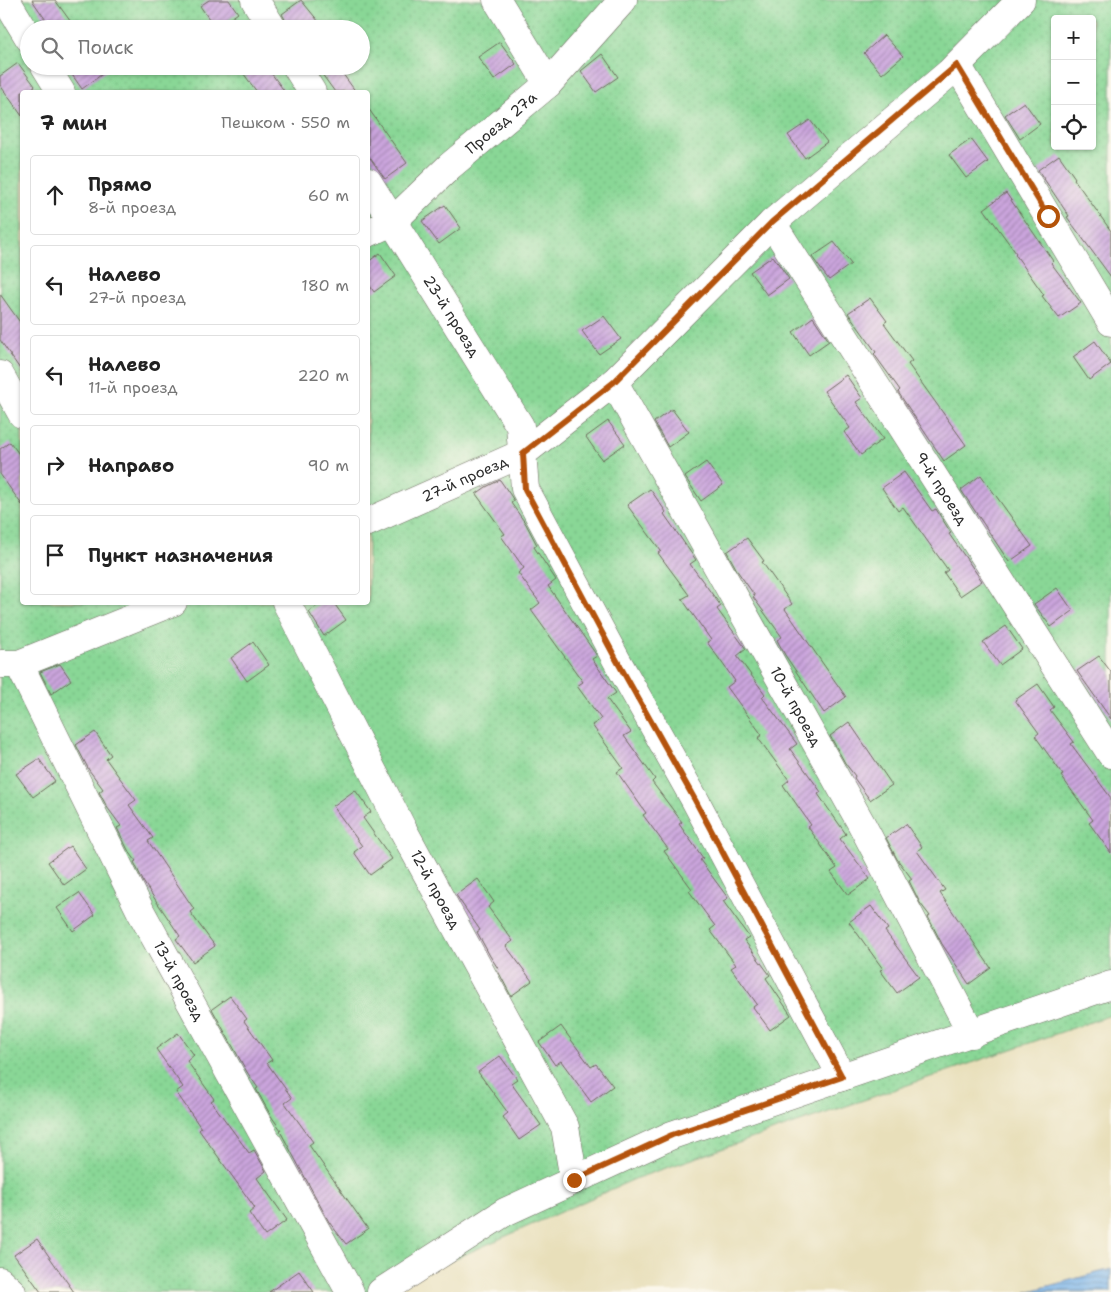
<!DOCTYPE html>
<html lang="ru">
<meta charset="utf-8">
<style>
:root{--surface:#fff;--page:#f2f2f2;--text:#222;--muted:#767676;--line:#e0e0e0}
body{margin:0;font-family:"Shantell Sans",sans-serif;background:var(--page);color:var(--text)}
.controls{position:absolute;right:15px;top:15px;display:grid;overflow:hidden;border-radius:5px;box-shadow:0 1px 4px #0004}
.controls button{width:45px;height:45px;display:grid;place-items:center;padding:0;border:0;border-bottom:1px solid var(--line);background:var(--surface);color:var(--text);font:25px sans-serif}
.stop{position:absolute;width:15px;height:15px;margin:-11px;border:4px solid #b45309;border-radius:50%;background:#fff}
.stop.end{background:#b45309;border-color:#fff;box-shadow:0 1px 5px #0008}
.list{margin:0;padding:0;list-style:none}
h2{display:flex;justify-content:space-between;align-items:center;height:65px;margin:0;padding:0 20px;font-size:21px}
h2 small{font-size:16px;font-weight:400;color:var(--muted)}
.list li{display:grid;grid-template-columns:32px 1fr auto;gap:15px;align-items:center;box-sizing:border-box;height:80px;margin:0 10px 10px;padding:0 10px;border:1px solid var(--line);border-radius:5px}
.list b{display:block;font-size:19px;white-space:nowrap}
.list p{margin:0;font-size:16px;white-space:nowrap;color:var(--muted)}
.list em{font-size:16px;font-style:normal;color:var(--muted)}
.icon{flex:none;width:28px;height:28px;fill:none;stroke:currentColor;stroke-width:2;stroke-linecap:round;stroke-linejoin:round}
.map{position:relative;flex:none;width:1111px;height:1292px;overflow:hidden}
.search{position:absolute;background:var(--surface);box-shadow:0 1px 4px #0004;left:20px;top:20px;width:350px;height:55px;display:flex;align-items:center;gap:12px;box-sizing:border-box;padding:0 18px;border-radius:28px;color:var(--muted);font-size:19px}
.panel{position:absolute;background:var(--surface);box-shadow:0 1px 4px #0004;left:20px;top:90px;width:350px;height:515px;border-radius:5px}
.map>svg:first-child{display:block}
</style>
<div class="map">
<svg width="1111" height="1292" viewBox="0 0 1111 1292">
<defs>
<pattern id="grass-dots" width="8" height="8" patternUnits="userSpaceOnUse" patternTransform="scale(1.25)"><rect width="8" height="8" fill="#89d796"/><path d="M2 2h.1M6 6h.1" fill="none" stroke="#76b981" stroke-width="1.8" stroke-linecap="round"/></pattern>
<pattern id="water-rules" width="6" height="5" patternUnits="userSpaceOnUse" patternTransform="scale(1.25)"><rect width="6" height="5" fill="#78b2e9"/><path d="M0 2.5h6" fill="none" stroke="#6391bd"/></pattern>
<pattern id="building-hatch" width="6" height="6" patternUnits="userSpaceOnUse" patternTransform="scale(1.25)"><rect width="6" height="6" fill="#cba5dd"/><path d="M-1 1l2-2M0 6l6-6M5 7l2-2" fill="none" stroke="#a587b3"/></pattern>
</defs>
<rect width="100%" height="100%" fill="#fbf7ec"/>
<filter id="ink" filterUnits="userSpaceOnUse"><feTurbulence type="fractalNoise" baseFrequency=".02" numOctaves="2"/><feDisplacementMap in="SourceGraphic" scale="10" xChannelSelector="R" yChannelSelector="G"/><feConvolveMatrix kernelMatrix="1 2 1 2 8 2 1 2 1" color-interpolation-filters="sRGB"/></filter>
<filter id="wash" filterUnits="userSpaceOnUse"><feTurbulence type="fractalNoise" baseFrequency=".0096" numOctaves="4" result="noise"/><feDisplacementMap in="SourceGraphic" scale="20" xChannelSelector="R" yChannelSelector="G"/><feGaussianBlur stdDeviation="1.12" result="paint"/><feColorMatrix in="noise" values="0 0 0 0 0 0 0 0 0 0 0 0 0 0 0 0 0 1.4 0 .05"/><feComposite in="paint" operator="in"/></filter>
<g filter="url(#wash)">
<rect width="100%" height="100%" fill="#e8dfba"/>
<path fill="url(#grass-dots)" stroke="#5a8160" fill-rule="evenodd" d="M 0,0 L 1111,0 L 1111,1015 L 637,1178 L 380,1292 L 0,1292 ZM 1055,19 L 1092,19 L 1092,146 L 1055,146 ZM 29,29 L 361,29 L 361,66 L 29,66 ZM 22,92 L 368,92 L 368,602 L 22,602 Z"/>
<path fill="url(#water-rules)" stroke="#526e8a" d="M 1111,1269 L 1111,1292 L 1026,1292 Z"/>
<g id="blocks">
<g fill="url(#building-hatch)">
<path d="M 32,0 L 55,0 L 76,29 L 52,29 Z"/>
<path d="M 209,0 L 229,0 L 238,13 L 216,29 L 200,6 Z"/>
<path d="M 301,0 L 319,22 L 310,29 L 290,29 L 282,14 Z"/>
<path d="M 884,35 L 903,56 L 882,74 L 864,53 Z"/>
<path d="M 500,42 L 516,64 L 494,80 L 478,57 Z"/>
<path d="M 602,54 L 618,77 L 596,92 L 581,71 Z"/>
<path d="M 18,63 L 35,86 L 26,92 L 22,92 L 22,116 L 0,85 L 0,76 Z"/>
<path d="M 66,66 L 113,66 L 82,89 Z"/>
<path d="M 238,66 L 266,66 L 285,92 L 257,92 Z"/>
<path d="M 316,66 L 337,66 L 356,92 L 335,92 Z"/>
<path d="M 1024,102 L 1040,124 L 1020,139 L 1005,115 Z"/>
<path d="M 368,108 L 407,163 L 385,179 L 368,155 Z"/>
<path d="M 810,120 L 827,142 L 805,158 L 788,135 Z"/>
<path d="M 971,139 L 988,162 L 966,178 L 949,155 Z"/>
<path d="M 1059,155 L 1075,178 L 1074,179 L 1111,231 L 1111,277 L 1067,217 L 1069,216 L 1038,170 Z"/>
<path d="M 1006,193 L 1053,261 L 1051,263 L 1081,303 L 1059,318 L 1042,296 L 1044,295 L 1015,254 L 1016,253 L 984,209 Z"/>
<path d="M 445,205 L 461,228 L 439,244 L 422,221 Z"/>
<path d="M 834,242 L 851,264 L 829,280 L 812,257 Z"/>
<path d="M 380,253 L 396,276 L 374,292 L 368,283 L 368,262 Z"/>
<path d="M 773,256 L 789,279 L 767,295 L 750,272 Z"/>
<path d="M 0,294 L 22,325 L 22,372 L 0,340 Z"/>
<path d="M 870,298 L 887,321 L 884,323 L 912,361 L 908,364 L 966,445 L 944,461 L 898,392 L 900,390 L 874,354 L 876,352 L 848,313 Z"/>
<path d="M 604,316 L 621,339 L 599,354 L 582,331 Z"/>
<path d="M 813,317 L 829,341 L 809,355 L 793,332 Z"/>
<path d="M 1095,341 L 1111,364 L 1089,380 L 1073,357 Z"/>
<path d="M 846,375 L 862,398 L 856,402 L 883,439 L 861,455 L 844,432 L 850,428 L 824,391 Z"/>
<path d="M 672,409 L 689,432 L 668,447 L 654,422 Z"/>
<path d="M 608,421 L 625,444 L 602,460 L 586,437 Z"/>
<path d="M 10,442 L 22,458 L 22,505 L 0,474 L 0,449 Z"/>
<path d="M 706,462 L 723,485 L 701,501 L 685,477 Z"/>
<path d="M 904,472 L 932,511 L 936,509 L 951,533 L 949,534 L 982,581 L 960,596 L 944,573 L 948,570 L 903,507 L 898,511 L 882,488 Z"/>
<path d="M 981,475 L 1032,546 L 1009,562 L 961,490 Z"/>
<path d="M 500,480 L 511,496 L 514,501 L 511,503 L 526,524 L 537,545 L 534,547 L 556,580 L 548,586 L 593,650 L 597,656 L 592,659 L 616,693 L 607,699 L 631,732 L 624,736 L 655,779 L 652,782 L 682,822 L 679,824 L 703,858 L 700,860 L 728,898 L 723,901 L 749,937 L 744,940 L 770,975 L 766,978 L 791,1015 L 770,1030 L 753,1007 L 757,1004 L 731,968 L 736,965 L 710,930 L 715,926 L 689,891 L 692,889 L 664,851 L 668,849 L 643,815 L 646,813 L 617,772 L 623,768 L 592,725 L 601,719 L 577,686 L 583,682 L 531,610 L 540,603 L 518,573 L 524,568 L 501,536 L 505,534 L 476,494 L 486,487 Z"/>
<path d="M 650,489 L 666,512 L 664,514 L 696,560 L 690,564 L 721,606 L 717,609 L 746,649 L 737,656 L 765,694 L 762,697 L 797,744 L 790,749 L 821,792 L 818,794 L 846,834 L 840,839 L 870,879 L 848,895 L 831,872 L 837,868 L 808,827 L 811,825 L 783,785 L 789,780 L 758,738 L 762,735 L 727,687 L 735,681 L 707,642 L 711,640 L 682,599 L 689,595 L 658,553 L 661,551 L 627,505 Z"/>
<path d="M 747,538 L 764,561 L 762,562 L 792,604 L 785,609 L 846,697 L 824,713 L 785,655 L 777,640 L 782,637 L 753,597 L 755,596 L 738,572 L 727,552 Z"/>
<path d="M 1057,588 L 1073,611 L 1051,627 L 1034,604 Z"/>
<path d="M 322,602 L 333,602 L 346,620 L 324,636 L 309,612 Z"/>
<path d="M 1006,626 L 1022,649 L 1000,665 L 983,642 Z"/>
<path d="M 253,642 L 269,665 L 247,681 L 231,658 Z"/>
<path d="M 1099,656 L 1111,672 L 1111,719 L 1077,671 Z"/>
<path d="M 60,664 L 71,680 L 51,694 L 40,672 Z"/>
<path d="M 1038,684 L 1054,707 L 1050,710 L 1074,742 L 1071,744 L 1111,798 L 1111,853 L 1089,823 L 1093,820 L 1061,776 L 1063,775 L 1035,736 L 1039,733 L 1015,700 Z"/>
<path d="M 849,722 L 892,785 L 870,800 L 854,778 L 855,776 L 845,763 L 830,736 Z"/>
<path d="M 95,732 L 111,755 L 106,759 L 136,800 L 129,805 L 153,838 L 148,841 L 194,909 L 190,912 L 215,946 L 193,962 L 176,939 L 180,936 L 144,883 L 134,862 L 136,861 L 128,850 L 117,828 L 121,826 L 107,807 L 99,792 L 103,789 L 89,770 L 76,745 Z"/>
<path d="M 39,759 L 55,781 L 33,797 L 16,774 Z"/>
<path d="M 355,790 L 371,812 L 363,818 L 392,859 L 370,875 L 354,852 L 362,846 L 333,806 Z"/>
<path d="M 906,824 L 922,847 L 917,851 L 945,890 L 940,893 L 991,968 L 969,984 L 942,944 L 928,917 L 930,916 L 920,903 L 909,881 L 912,879 L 897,859 L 886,838 Z"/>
<path d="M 70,846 L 86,869 L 64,885 L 48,862 Z"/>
<path d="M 478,879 L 494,902 L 488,907 L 513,941 L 506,946 L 532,981 L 511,996 L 498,971 L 499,970 L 490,956 L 477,932 L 480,930 L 456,895 Z"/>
<path d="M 79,893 L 95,915 L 73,931 L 57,908 Z"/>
<path d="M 871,906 L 888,929 L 885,931 L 919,977 L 897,993 L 880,970 L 883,969 L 849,922 Z"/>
<path d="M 230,996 L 247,1019 L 244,1021 L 272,1060 L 267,1063 L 292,1098 L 285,1103 L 313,1142 L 309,1145 L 368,1229 L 346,1244 L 329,1222 L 280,1131 L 281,1130 L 271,1116 L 256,1089 L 258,1088 L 247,1072 L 212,1009 Z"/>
<path d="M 561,1026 L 591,1067 L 596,1064 L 613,1086 L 591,1102 L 561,1061 L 555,1065 L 539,1042 Z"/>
<path d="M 178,1033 L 194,1055 L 187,1061 L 214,1099 L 211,1101 L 249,1153 L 254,1150 L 266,1171 L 257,1178 L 287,1220 L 265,1236 L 249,1213 L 255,1208 L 199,1130 L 201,1128 L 176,1092 L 183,1087 L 156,1049 Z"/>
<path d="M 500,1056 L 517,1079 L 511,1083 L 541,1125 L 519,1140 L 503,1117 L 508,1113 L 478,1072 Z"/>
<path d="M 37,1239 L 53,1262 L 74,1292 L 41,1292 L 14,1255 Z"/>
<path d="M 299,1271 L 314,1292 L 269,1292 Z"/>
</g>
</g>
</g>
<g filter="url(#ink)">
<use href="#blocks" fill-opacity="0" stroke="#6d6a5d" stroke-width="1"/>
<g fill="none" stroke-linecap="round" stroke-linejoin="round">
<g stroke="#6d6a5d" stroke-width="29">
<g id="minor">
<path d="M 6,0 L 29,38"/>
<path d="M 255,0 L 273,29"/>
<path d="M 497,0 L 548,84"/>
<path d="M 957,65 L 1111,322"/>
<path d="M 45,66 L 61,92"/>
<path d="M 296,66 L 312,92"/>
<path id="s1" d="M 368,182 L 520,426 L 525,489 L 616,659 L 695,800 L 842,1077"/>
<path id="s2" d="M 772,223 L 1111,754"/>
<path id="s3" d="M 368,233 L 392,222 L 450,166 L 548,84 L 623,0"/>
<path d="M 0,375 L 22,414"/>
<path id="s4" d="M 614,382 L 861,823 L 972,1034"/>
<path id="s5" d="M 368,522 L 523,453 L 614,382 L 772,223 L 949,73 L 1021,0"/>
<path id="s6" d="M 286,602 L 402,828 L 565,1127 L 574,1180"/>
<path d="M 1,664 L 19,664 L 173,602"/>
<path id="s7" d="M 19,664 L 141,912 L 350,1292"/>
<path d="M 0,1281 L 12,1292"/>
<path d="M 381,1292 L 505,1212 L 672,1135 L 1111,985"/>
</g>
</g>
<use href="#minor" stroke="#fff" stroke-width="28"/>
</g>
</g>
<g fill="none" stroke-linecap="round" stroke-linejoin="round" filter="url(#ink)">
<path stroke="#b45309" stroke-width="6" d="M 574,1180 L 672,1135 L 842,1077 L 695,800 L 616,659 L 525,489 L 523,453 L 614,382 L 772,222 L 957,65 L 1048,216"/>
</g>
<g text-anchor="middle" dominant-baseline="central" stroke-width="5" stroke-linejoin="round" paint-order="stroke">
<g font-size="15" fill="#2b2b2b" stroke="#fbf7ec">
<text stroke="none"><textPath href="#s3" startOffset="174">Проезд 27а</textPath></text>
<text stroke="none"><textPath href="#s1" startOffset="158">23-й проезд</textPath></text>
<text stroke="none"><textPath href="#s5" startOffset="106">27-й проезд</textPath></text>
<text stroke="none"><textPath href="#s2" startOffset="315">9-й проезд</textPath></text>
<text stroke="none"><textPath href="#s4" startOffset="372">10-й проезд</textPath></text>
<text stroke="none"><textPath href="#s6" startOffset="324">12-й проезд</textPath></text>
<text stroke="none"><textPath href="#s7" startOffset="355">13-й проезд</textPath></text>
</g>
</g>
</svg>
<div class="controls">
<button>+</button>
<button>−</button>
<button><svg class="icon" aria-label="locate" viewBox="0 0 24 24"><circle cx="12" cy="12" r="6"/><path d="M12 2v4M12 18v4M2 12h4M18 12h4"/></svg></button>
</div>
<div class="stop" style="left:1048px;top:216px"></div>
<div class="stop end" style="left:574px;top:1180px"></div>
<div class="search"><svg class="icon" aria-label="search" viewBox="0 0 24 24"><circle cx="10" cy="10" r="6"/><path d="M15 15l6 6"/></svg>Поиск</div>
<section class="panel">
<h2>7 мин<small>Пешком · 550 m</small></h2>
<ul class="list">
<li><svg class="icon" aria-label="ahead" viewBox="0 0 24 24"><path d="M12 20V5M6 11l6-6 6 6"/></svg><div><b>Прямо</b><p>8-й проезд</p></div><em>60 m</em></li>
<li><svg class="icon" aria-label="left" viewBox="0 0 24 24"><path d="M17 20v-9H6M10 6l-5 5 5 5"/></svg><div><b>Налево</b><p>27-й проезд</p></div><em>180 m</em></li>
<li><svg class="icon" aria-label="left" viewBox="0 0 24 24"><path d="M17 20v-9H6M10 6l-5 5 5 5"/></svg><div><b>Налево</b><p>11-й проезд</p></div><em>220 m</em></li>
<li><svg class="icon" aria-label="right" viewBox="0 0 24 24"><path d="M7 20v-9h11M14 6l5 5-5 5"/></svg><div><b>Направо</b></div><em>90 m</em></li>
<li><svg class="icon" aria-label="arrive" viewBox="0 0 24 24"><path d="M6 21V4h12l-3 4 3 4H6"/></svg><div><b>Пункт назначения</b></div></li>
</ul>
</section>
</div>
